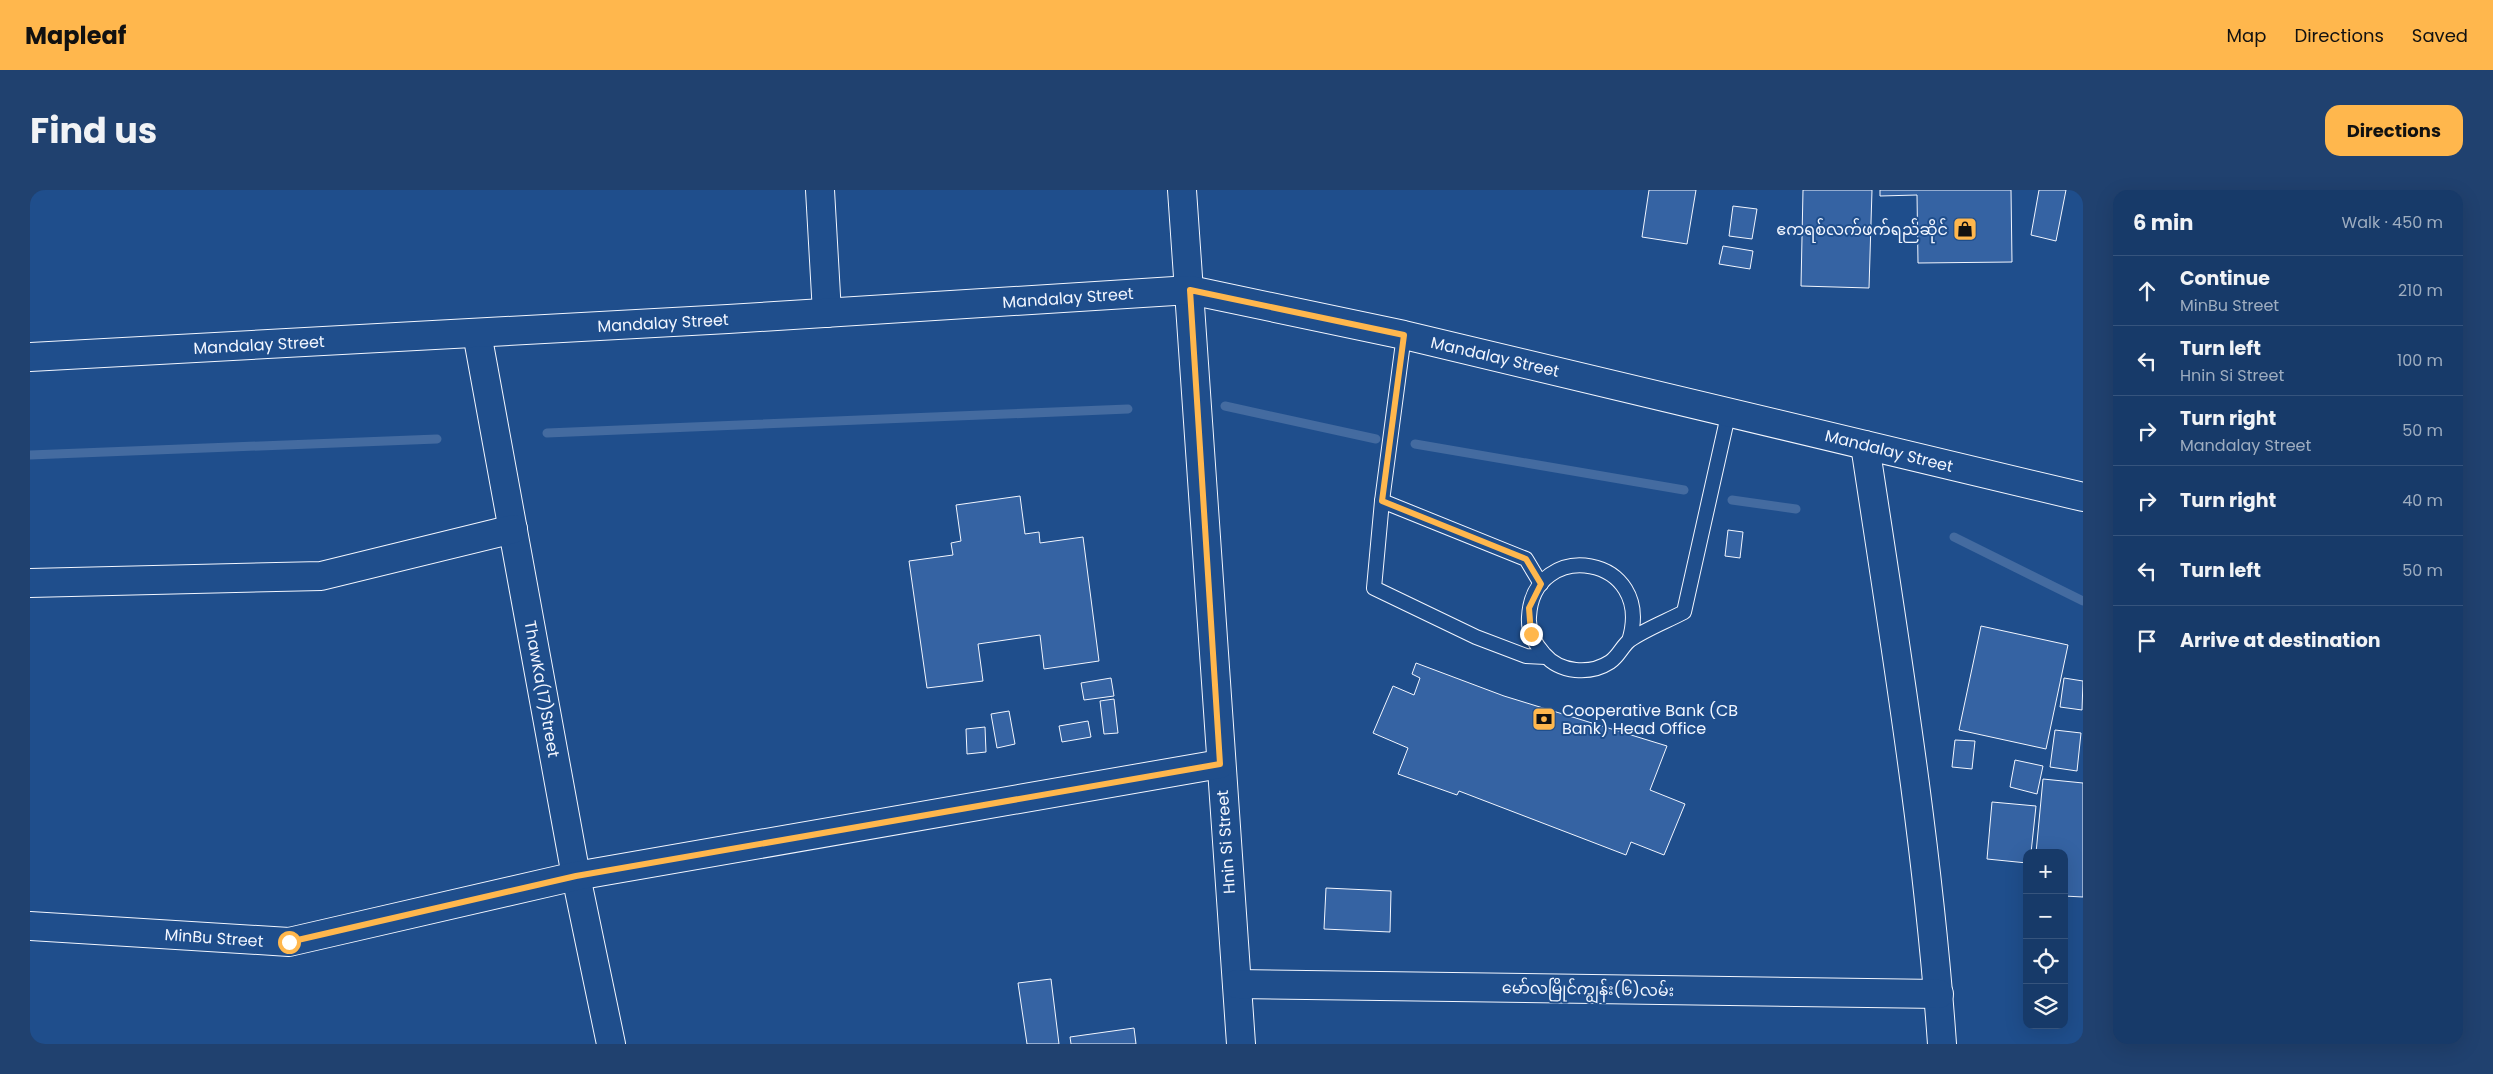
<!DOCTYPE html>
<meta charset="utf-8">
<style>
:root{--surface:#173a69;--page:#20416f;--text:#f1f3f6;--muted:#9eadc0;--line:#36547d;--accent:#ffb74d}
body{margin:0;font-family:Poppins,"Noto Sans Myanmar",sans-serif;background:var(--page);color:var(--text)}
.controls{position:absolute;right:15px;bottom:15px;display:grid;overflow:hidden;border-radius:10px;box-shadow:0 5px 20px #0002}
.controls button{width:45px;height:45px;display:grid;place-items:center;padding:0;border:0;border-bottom:1px solid var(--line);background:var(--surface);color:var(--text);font:25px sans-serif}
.stop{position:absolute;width:15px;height:15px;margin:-11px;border:4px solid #ffb74d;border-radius:50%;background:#fff}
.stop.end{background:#ffb74d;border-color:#fff;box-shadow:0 1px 5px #0008}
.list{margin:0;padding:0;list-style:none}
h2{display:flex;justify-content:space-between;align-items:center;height:65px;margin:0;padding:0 20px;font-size:21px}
h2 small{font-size:16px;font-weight:400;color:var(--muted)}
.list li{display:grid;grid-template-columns:32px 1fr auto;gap:15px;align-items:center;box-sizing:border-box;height:70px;padding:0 20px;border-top:1px solid var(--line)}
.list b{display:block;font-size:19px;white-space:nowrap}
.list p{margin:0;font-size:16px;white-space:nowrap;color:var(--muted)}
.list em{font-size:16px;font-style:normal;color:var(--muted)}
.icon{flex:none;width:28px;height:28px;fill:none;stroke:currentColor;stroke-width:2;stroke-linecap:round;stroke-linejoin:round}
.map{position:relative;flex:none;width:2053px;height:854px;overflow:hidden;border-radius:15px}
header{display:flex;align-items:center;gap:30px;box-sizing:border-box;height:70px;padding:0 25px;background:var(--accent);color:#111}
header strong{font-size:24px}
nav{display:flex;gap:28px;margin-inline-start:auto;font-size:18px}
.intro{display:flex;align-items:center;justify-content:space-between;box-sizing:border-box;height:120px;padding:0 30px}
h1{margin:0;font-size:35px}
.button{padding:12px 22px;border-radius:15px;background:var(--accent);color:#111;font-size:18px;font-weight:700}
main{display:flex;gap:30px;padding:0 30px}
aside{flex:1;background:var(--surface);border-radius:15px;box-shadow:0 5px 20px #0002}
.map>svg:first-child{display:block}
</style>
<header>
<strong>Mapleaf</strong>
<nav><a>Map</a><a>Directions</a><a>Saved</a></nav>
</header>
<div class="intro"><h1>Find us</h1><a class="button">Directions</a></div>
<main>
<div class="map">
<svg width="2053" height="854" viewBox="0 0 2053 854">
<rect width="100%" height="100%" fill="#1f4e8c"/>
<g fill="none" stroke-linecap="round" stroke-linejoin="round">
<g stroke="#446ba0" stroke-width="9">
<path d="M 1195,216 L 1346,249"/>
<path d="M 517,243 L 1098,219"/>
<path d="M 1385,254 L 1654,300"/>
<path d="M 0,265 L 407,249"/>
<path d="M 1702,310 L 1766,319"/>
<path d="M 1924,347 L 2053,411"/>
</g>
</g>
<g fill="#3563a3" stroke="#f2f6ff">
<path d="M 1619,0 L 1666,0 L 1657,54 L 1612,47 Z"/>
<path d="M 1773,0 L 1842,0 L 1839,98 L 1771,96 Z"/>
<path d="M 1850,0 L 1981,0 L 1982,72 L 1888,73 L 1887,5 L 1850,6 Z"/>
<path d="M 2009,0 L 2036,0 L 2026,51 L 2001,45 Z"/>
<path d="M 1703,16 L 1727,19 L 1722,49 L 1699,46 Z"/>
<path d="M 1693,56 L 1723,61 L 1720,79 L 1689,74 Z"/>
<path d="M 990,306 L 995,344 L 1009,342 L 1010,353 L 1053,347 L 1069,471 L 1014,479 L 1010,445 L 948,454 L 953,491 L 897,498 L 879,371 L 923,365 L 921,353 L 931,351 L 926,315 Z"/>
<path d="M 1698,340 L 1713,342 L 1710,368 L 1695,366 Z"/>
<path d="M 1951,436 L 2038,455 L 2016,559 L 1929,540 Z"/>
<path d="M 1386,473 L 1474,506 L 1637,556 L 1620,600 L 1655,614 L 1634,665 L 1601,652 L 1596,665 L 1429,601 L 1427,605 L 1368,584 L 1378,558 L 1343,543 L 1363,496 L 1384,505 L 1390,488 L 1382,484 Z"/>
<path d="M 1081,488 L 1084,506 L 1054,510 L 1051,493 Z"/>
<path d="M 2034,488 L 2053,491 L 2052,520 L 2030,517 Z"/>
<path d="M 1084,509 L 1088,543 L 1074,544 L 1070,511 Z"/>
<path d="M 979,521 L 985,554 L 967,558 L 961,524 Z"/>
<path d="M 1058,531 L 1061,547 L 1032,552 L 1029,536 Z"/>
<path d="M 955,537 L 956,562 L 937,564 L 936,539 Z"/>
<path d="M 2025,540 L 2051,543 L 2047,581 L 2020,577 Z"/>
<path d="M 1925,550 L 1945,551 L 1942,579 L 1922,577 Z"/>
<path d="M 1985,570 L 2013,576 L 2007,604 L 1980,597 Z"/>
<path d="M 2013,589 L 2053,593 L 2053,707 L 2034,706 L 2034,663 L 2006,663 Z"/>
<path d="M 1962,612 L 2006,616 L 2001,663 L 1997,663 L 1997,673 L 1957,669 Z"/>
<path d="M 1296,698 L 1361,701 L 1360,742 L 1294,739 Z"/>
<path d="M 1021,789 L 1029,854 L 997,854 L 988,793 Z"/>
<path d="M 1104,838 L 1106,854 L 1041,854 L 1040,847 Z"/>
</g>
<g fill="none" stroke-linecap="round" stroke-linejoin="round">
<g stroke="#f2f6ff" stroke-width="16">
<g id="lane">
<path d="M 1374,145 L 1352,311 L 1344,398 L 1446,447 L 1496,466 L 1516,467"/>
<path d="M 1352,311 L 1496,369 L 1511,394"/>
<path d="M 1599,451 C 1626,364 1503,347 1499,427 C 1498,441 1505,454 1514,464 C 1530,483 1560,485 1580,472 C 1589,466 1592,456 1600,450 C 1616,439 1637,431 1654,422 L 1699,221"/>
</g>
</g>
<g stroke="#f2f6ff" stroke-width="30">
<g id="street">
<path d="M 790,0 L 797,123"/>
<path d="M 1152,0 L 1211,854"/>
<path d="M 447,143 L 546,686 L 581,854"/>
<path d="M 0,167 L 698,129 L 1160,100 L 1374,145 L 2053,307"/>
<path d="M 1835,255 C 1865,454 1898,653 1912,854"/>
<path d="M 0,393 L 291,386 L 483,339"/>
<path d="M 0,736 L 259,752 L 546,686 L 1190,574"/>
<path d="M 1207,794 L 1909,804"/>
</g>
</g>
<use href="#lane" stroke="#1f4e8c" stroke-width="14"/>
<use href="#street" stroke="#1f4e8c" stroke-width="28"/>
</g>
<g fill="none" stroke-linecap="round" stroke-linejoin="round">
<path stroke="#ffb74d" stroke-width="6" d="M 259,752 L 546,686 L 1190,574 L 1160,100 L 1374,145 L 1352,311 L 1496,369 L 1511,394 L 1499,418 L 1501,444"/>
</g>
<defs>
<g id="shop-square" transform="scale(1.25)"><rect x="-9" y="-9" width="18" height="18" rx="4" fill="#ffb74d" stroke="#1f4e8c"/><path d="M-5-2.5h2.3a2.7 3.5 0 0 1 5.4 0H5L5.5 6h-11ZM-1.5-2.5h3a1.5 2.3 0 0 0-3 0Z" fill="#111"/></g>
<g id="bank-square" transform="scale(1.25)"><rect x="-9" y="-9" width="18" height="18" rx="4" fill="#ffb74d" stroke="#1f4e8c"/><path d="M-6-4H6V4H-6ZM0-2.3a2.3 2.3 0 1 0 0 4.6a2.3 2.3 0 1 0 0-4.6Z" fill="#111"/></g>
</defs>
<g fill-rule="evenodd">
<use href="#shop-square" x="1935" y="39"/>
<use href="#bank-square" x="1514" y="529"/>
</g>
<g text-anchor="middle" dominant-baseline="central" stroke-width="4" stroke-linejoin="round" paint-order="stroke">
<g font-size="16" fill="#f2f6ff" stroke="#1f4e8c" text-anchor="end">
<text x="1918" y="39">ဧကရစ်လက်ဖက်ရည်ဆိုင်</text>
<text x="1532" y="520" text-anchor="start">Cooperative Bank (CB<tspan x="1532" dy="18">Bank) Head Office</tspan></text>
</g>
<g font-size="16" fill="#f2f6ff" stroke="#1f4e8c">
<text transform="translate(1038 108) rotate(-4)">Mandalay Street</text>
<text transform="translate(633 133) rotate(-3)">Mandalay Street</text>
<text transform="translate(229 155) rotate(-3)">Mandalay Street</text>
<text transform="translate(1465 167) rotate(13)">Mandalay Street</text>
<text transform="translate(1859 261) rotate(14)">Mandalay Street</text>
<text transform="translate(512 499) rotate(80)">ThawKa(17)Street</text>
<text transform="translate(1196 652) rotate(-94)">Hnin Si Street</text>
<text transform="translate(184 748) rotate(4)">MinBu Street</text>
<text transform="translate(1558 799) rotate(1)">မော်လမြိုင်ကျွန်း(၆)လမ်း</text>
</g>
</g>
</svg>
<div class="controls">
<button>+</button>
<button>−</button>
<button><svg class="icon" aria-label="locate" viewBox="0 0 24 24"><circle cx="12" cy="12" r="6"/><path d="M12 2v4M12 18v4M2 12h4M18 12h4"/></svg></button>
<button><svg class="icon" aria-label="layers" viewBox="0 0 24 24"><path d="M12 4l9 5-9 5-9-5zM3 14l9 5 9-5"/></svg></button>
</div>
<div class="stop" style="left:259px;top:752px"></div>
<div class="stop end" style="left:1501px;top:444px"></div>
</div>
<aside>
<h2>6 min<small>Walk · 450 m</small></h2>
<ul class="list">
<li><svg class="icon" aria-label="ahead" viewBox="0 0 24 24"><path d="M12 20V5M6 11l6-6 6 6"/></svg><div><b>Continue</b><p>MinBu Street</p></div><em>210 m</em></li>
<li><svg class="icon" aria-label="left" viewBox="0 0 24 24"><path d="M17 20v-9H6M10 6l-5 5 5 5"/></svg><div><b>Turn left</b><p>Hnin Si Street</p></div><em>100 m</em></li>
<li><svg class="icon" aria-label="right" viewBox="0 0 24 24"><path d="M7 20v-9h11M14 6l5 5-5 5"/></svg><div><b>Turn right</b><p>Mandalay Street</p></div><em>50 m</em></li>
<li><svg class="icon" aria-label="right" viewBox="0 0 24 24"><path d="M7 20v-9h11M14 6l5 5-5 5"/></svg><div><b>Turn right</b></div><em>40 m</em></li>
<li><svg class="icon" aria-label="left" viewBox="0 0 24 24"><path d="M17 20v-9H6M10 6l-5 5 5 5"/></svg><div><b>Turn left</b></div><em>50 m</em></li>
<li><svg class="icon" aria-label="arrive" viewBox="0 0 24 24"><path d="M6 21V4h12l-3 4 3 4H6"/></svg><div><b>Arrive at destination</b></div></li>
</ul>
</aside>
</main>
